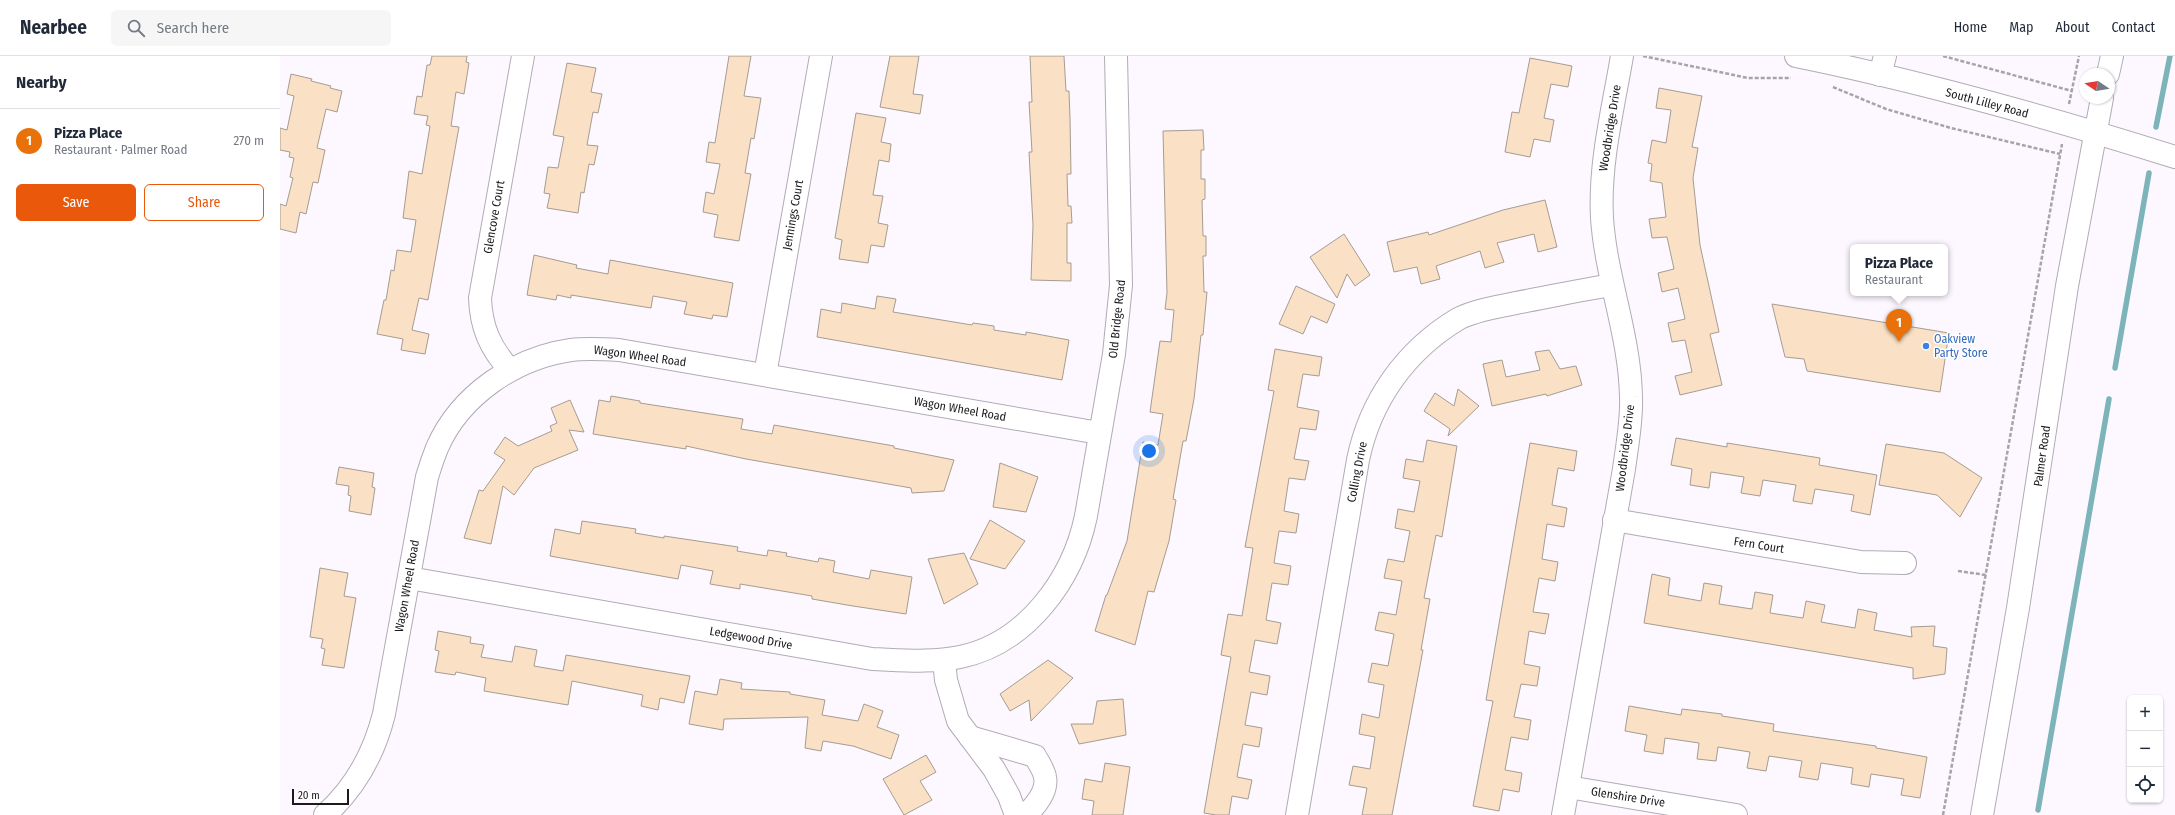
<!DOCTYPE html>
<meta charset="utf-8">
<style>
:root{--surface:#fff;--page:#f6f6f7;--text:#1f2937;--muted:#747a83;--line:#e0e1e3;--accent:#ea580c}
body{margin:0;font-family:"Fira Sans Condensed",sans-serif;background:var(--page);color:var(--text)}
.controls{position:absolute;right:12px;bottom:12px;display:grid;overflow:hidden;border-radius:6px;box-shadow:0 1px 3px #0004}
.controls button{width:36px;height:36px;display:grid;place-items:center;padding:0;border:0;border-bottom:1px solid var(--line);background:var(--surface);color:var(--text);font:20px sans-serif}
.compass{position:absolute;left:1799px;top:12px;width:36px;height:36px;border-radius:50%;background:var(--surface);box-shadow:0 1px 3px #0004;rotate:282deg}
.scale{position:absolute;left:12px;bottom:10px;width:57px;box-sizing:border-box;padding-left:4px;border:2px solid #1d1a1e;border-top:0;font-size:11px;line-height:14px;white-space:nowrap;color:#1d1a1e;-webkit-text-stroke:3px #fff;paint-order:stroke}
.you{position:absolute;left:869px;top:395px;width:14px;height:14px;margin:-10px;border:3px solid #fff;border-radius:50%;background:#1a73e8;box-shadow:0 0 0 6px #1a73e833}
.badge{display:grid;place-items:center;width:26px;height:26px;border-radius:50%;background:var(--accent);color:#fff;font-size:13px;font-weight:700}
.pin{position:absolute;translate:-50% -33px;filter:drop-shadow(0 1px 2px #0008)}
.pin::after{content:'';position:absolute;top:21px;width:14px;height:12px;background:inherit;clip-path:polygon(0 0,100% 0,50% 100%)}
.popup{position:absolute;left:1570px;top:188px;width:98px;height:52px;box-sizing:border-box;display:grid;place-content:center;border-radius:6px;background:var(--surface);filter:drop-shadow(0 1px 3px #0005);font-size:13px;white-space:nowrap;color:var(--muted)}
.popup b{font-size:15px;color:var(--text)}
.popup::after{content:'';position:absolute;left:50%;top:100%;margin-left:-8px;border:8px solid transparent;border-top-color:var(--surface)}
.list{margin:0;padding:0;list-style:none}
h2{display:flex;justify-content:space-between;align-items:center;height:52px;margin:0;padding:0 16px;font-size:17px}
h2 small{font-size:13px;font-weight:400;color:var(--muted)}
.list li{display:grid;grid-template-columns:26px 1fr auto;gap:12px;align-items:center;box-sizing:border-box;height:64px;padding:0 16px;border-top:1px solid var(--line)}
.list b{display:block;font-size:15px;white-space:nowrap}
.list p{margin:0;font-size:13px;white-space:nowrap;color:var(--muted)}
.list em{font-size:13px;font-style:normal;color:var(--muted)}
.actions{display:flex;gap:8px;padding:12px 16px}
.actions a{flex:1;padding:9px 0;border:1px solid var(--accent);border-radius:6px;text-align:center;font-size:14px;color:var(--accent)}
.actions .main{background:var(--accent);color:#fff}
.icon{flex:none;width:22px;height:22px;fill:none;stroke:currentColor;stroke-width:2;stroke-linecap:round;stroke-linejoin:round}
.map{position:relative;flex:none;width:1895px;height:759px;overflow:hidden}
header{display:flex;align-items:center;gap:24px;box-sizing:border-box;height:56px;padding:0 20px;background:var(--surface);border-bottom:1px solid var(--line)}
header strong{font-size:19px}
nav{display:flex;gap:22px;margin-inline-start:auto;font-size:14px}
.search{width:280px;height:36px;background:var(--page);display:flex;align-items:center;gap:10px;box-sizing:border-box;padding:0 14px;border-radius:6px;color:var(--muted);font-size:15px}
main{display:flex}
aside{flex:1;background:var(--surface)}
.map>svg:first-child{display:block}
</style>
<header>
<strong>Nearbee</strong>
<div class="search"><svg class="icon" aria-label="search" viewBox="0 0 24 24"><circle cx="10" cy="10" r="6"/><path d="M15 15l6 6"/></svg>Search here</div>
<nav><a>Home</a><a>Map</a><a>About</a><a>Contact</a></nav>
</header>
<main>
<aside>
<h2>Nearby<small></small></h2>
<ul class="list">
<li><span class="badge" style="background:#e8710a">1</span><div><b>Pizza Place</b><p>Restaurant · Palmer Road</p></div><em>270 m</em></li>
</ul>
<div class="actions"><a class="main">Save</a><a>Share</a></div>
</aside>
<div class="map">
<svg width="1895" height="759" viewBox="0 0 1895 759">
<rect width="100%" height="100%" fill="#fdf8ff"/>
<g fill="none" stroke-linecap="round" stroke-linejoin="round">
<g stroke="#7db4ba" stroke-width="5.5">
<path d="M 1876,71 L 1890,0"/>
<path d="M 1835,312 L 1869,117"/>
<path d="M 1758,754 L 1829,343"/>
</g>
</g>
<g fill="#fae0c4" stroke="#a69c92">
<path d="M 152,0 L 187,0 L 186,6 L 189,7 L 184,38 L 176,36 L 171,70 L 179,71 L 148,244 L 139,242 L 132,274 L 149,278 L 145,298 L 121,294 L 123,283 L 97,278 L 104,244 L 106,244 L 111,214 L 114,215 L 117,194 L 131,196 L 136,164 L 123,162 L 129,115 L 142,118 L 150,70 L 146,69 L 148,60 L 134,58 L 137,40 L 142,41 L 147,9 L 150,9 Z"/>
<path d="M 449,0 L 471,0 L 464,40 L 481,42 L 474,83 L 471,82 L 465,117 L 471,118 L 459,185 L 434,181 L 438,159 L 423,156 L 426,136 L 434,138 L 440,108 L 426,106 L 429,86 L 435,87 Z"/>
<path d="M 610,0 L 639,0 L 633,38 L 643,39 L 640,58 L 600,51 Z"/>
<path d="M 750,0 L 784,0 L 786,35 L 789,35 L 790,63 L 791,118 L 787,118 L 788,150 L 791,150 L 792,167 L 787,167 L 787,207 L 791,207 L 791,225 L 751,224 L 753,169 L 749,96 L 752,96 L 749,46 L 752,46 Z"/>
<path d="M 1250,2 L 1292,10 L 1288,31 L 1271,28 L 1264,62 L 1274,64 L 1270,86 L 1254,83 L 1250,101 L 1225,96 L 1232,56 L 1239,57 Z"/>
<path d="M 287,7 L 316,12 L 311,36 L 322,38 L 318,57 L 313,56 L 307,89 L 318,90 L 314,109 L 309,108 L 304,137 L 301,136 L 298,157 L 267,152 L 270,138 L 264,137 L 268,111 L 278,112 L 284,81 L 273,79 Z"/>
<path d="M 11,18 L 32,23 L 31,25 L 51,30 L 50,32 L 62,35 L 57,56 L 46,53 L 37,92 L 45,94 L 38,127 L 33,126 L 26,158 L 20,156 L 16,177 L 0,173 L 0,148 L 6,150 L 13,122 L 10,121 L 14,102 L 9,101 L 10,96 L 0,94 L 0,72 L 7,74 L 14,40 L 7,38 Z"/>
<path d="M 1379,32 L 1422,40 L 1412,91 L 1418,92 L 1413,122 L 1420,189 L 1439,276 L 1430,278 L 1442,329 L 1400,339 L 1395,320 L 1412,316 L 1405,284 L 1392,286 L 1388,267 L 1405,263 L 1398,232 L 1382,236 L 1378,217 L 1394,213 L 1387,181 L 1372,182 L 1369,163 L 1386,161 L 1382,127 L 1370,125 L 1372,108 L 1368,107 L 1372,84 L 1386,87 L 1391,54 L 1376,52 Z"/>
<path d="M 576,57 L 606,62 L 601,86 L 611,88 L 609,106 L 599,104 L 593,139 L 603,140 L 598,167 L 608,169 L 604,191 L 591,189 L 588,207 L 559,203 L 562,184 L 555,182 Z"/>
<path d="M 923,74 L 924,94 L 921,94 L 921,123 L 925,123 L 925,143 L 922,144 L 923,180 L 926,180 L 926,200 L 923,200 L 924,236 L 927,236 L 923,279 L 921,279 L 914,343 L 906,385 L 903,385 L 893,443 L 896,444 L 889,485 L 874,536 L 868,535 L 855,589 L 815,575 L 826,539 L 827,539 L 847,485 L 863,386 L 878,389 L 883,358 L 870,356 L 880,285 L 891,286 L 894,254 L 885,253 L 887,237 L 883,75 Z"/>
<path d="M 1265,144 L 1277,191 L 1258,196 L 1254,178 L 1217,187 L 1224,206 L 1205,212 L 1200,195 L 1156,210 L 1160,223 L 1141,228 L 1137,211 L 1114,216 L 1107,186 L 1148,176 L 1149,179 L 1223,154 Z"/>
<path d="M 1064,178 L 1090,219 L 1075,230 L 1067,218 L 1057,242 L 1030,201 Z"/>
<path d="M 254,199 L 297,209 L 296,212 L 328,218 L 330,204 L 453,227 L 447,261 L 433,259 L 432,263 L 404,258 L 407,246 L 373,240 L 371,252 L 291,239 L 291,242 L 277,239 L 276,244 L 247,239 Z"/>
<path d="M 1016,230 L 1055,248 L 1047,267 L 1031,260 L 1023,278 L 999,268 Z"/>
<path d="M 597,240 L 616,243 L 613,256 L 692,269 L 693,267 L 714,270 L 714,274 L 746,279 L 746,276 L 789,284 L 782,324 L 537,281 L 541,253 L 561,257 L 562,247 L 595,253 Z"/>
<path d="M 1492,248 L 1669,277 L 1660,336 L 1527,315 L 1524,303 L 1505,301 Z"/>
<path d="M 995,293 L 1042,301 L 1039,320 L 1023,318 L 1017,351 L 1039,355 L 1036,374 L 1020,372 L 1014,403 L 1029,405 L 1025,424 L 1009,422 L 1004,455 L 1019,458 L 1016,477 L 999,475 L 994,507 L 1011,510 L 1008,529 L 992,527 L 986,564 L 1001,567 L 997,588 L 975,584 L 969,616 L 990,620 L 987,639 L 971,636 L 965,669 L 982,672 L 979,691 L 963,688 L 957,721 L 972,724 L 968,743 L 952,740 L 949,759 L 936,759 L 924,757 L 951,601 L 941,599 L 948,558 L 962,560 L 973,492 L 965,491 L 994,335 L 988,334 Z"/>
<path d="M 1269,294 L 1280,313 L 1296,310 L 1302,329 L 1267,340 L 1266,338 L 1212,350 L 1203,308 L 1222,304 L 1226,321 L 1260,314 L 1255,296 Z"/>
<path d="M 1178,333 L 1199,350 L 1168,380 L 1170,373 L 1144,355 L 1155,337 L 1174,350 Z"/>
<path d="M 331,340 L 360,345 L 360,347 L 463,363 L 461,373 L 492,378 L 494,369 L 614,390 L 614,392 L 674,404 L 664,435 L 632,437 L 631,432 L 466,403 L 406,390 L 406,393 L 313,378 L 319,344 L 330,346 Z"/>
<path d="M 290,344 L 304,376 L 289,374 L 298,394 L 254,412 L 234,439 L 223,430 L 211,488 L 184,482 L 199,434 L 203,435 L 225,404 L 214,397 L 225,381 L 238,390 L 272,375 L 270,370 L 277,367 L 271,352 Z"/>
<path d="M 1396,382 L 1447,391 L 1447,387 L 1540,402 L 1539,409 L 1597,419 L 1590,459 L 1571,455 L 1574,439 L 1535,433 L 1532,448 L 1513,445 L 1516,429 L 1483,424 L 1480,440 L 1461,437 L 1464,421 L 1431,416 L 1429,432 L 1410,429 L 1412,413 L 1391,409 Z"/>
<path d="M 1147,384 L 1177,390 L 1162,481 L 1156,479 L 1144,542 L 1150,543 L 1141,594 L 1143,594 L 1112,759 L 1082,759 L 1087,732 L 1069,729 L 1073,710 L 1090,713 L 1095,681 L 1079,678 L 1082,658 L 1099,662 L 1104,629 L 1088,626 L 1090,617 L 1092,607 L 1108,610 L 1114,578 L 1095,574 L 1099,556 L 1116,559 L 1122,525 L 1104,522 L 1108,503 L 1124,506 L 1130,475 L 1115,472 L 1118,453 L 1134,456 L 1140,425 L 1123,422 L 1126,403 L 1143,406 Z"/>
<path d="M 1250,387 L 1297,395 L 1294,415 L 1278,412 L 1272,449 L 1287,452 L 1284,471 L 1267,468 L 1262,503 L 1278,506 L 1275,525 L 1259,522 L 1253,556 L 1269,558 L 1265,578 L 1249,575 L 1244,608 L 1260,611 L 1257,630 L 1241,628 L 1234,661 L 1251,664 L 1248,684 L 1231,681 L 1225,714 L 1242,717 L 1239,736 L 1223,733 L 1219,755 L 1193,750 L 1213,645 L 1206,644 Z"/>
<path d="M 1606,388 L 1664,397 L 1702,422 L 1680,461 L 1657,439 L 1599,429 Z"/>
<path d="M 720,407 L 758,421 L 746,456 L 713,451 Z"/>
<path d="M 59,411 L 94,417 L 92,431 L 95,432 L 91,459 L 69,455 L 71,440 L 68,439 L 69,430 L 56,428 Z"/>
<path d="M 710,464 L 745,485 L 725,513 L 690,503 Z"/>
<path d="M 302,465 L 356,473 L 355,477 L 384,482 L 384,480 L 458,491 L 457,495 L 487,500 L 488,494 L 507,497 L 506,500 L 538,506 L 539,502 L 555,505 L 553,516 L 589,523 L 591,514 L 632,521 L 626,558 L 573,550 L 532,543 L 532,540 L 460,528 L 460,533 L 430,528 L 433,515 L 401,509 L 398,523 L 270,500 L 275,473 L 300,478 Z"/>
<path d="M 684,497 L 698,528 L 664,548 L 648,503 Z"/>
<path d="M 40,512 L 68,517 L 64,540 L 76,542 L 64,612 L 42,609 L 45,593 L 41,592 L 43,583 L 30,581 Z"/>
<path d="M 1372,518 L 1390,522 L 1388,539 L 1421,545 L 1424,527 L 1442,530 L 1439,548 L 1472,553 L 1475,536 L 1493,539 L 1490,557 L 1523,562 L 1526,545 L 1545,549 L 1541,566 L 1575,572 L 1578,553 L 1597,557 L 1594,574 L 1632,581 L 1631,571 L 1655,570 L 1653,590 L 1667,592 L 1665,618 L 1633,623 L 1633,612 L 1364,567 Z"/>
<path d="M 158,575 L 191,581 L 190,587 L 204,589 L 201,601 L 232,606 L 235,590 L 257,594 L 254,610 L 283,615 L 286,599 L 410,620 L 404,647 L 380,642 L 378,654 L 361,650 L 363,639 L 292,625 L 288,649 L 204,635 L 206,622 L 176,616 L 175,619 L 155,616 L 159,595 L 155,594 Z"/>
<path d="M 768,604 L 793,622 L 751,665 L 749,644 L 730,655 L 720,638 Z"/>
<path d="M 440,623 L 462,627 L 461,633 L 510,636 L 510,638 L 545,644 L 542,659 L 578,665 L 584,648 L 603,655 L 597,671 L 619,679 L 611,703 L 573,690 L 543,685 L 541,695 L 525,692 L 528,661 L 444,663 L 443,674 L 409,668 L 415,635 L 437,639 Z"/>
<path d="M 843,643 L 846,679 L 799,688 L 791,668 L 813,668 L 817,645 Z"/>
<path d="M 1349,650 L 1401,659 L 1402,653 L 1442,658 L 1442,660 L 1494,668 L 1493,675 L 1596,690 L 1596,692 L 1647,701 L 1640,742 L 1621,739 L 1624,723 L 1591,718 L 1589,731 L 1571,728 L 1573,712 L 1541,707 L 1538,724 L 1519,721 L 1522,705 L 1489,700 L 1486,715 L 1467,712 L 1470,696 L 1438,691 L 1436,705 L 1417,703 L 1419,687 L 1385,682 L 1383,698 L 1364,695 L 1367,679 L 1345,675 Z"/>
<path d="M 646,699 L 656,716 L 640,725 L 652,744 L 624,759 L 603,723 Z"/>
<path d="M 825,707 L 850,711 L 843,759 L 812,759 L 814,745 L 802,743 L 805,723 L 822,726 Z"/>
</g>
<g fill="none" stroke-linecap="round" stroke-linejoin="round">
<g stroke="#b2aab5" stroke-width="24">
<g id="minor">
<path d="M 1600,19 L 1605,0"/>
<path d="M 230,314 C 210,292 201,271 200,242 L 243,0"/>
<path d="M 485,319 L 541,0"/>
<path d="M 1334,464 L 1581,506 L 1625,507"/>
<path d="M 129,522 L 592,603 C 621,604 652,607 680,601 C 747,587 793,523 806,460 L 834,298 L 841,229 L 836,0"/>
<path d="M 664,604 L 666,624 L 678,665 L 714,713 L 729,740 L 736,759"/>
<path d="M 690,681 L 755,700 C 758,706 764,714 765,721 C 768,735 755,751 745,759"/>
<path d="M 1288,731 L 1456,759"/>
<path d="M 45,759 C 76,731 94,698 104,658 L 147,421 C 150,411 153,402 157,392 C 180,339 235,302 291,294 C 307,292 323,293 339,294 L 819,377"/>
<path d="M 1017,759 L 1078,404 C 1090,345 1125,295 1178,263 C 1195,254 1218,251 1236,247 C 1268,241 1300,234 1332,229"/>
<path d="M 1283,759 L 1344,413 C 1347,390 1352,365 1351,341 C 1350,280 1326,222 1322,162 C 1319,108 1333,53 1342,0"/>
</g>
</g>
<g stroke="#b2aab5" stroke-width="24">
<g id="tertiary">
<path d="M 1516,0 C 1644,26 1771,62 1895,101"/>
<path d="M 1828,18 L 1832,0"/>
<path d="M 1702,759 L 1738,552 L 1787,230 L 1822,42"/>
</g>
</g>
<g stroke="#a7a3a9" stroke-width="2.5" stroke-dasharray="4 2" stroke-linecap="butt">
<path d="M 1363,0 L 1468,22 L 1511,22"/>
<path d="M 1663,0 L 1792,35"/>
<path d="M 1553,31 L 1606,53 L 1671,72 L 1780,98"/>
<path d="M 1789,48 L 1799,0"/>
<path d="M 1678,515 L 1706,519"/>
<path d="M 1663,759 L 1782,88"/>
</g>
<use href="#minor" stroke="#fff" stroke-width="22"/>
<use href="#tertiary" stroke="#fff" stroke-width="22"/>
</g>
<circle fill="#3f7fe0" stroke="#fff" stroke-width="1.5" cx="1646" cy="290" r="4"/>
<g text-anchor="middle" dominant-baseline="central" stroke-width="3" stroke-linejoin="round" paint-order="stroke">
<g font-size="12" fill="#1d1a1e" stroke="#fff">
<text transform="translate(1707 47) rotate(15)">South Lilley Road</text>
<text transform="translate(1330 72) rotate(-81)">Woodbridge Drive</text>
<text transform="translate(513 159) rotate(-80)">Jennings Court</text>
<text transform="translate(214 161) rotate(-80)">Glencove Court</text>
<text transform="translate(837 263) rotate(-84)">Old Bridge Road</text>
<text transform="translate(360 300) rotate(8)">Wagon Wheel Road</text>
<text transform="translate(680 353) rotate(10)">Wagon Wheel Road</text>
<text transform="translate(1345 392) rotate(-83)">Woodbridge Drive</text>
<text transform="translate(1762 400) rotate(-82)">Palmer Road</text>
<text transform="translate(1077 416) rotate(-79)">Colling Drive</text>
<text transform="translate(1479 489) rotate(9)">Fern Court</text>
<text transform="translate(127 530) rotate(-80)">Wagon Wheel Road</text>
<text transform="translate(471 582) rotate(10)">Ledgewood Drive</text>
<text transform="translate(1348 741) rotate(9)">Glenshire Drive</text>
</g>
<g font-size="12" fill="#366cbe" stroke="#fff" text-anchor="start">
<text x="1654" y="283">Oakview<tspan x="1654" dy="14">Party Store</tspan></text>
</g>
</g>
</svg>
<div class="controls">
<button>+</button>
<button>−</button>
<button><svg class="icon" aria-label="locate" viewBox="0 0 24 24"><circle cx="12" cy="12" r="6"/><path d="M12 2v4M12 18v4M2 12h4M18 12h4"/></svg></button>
</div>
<svg class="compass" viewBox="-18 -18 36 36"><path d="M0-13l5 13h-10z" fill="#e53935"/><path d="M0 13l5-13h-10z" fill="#747a83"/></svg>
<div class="scale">20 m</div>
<div class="you"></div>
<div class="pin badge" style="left:1619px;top:286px;background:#e8710a">1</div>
<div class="popup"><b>Pizza Place</b>Restaurant</div>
</div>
</main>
